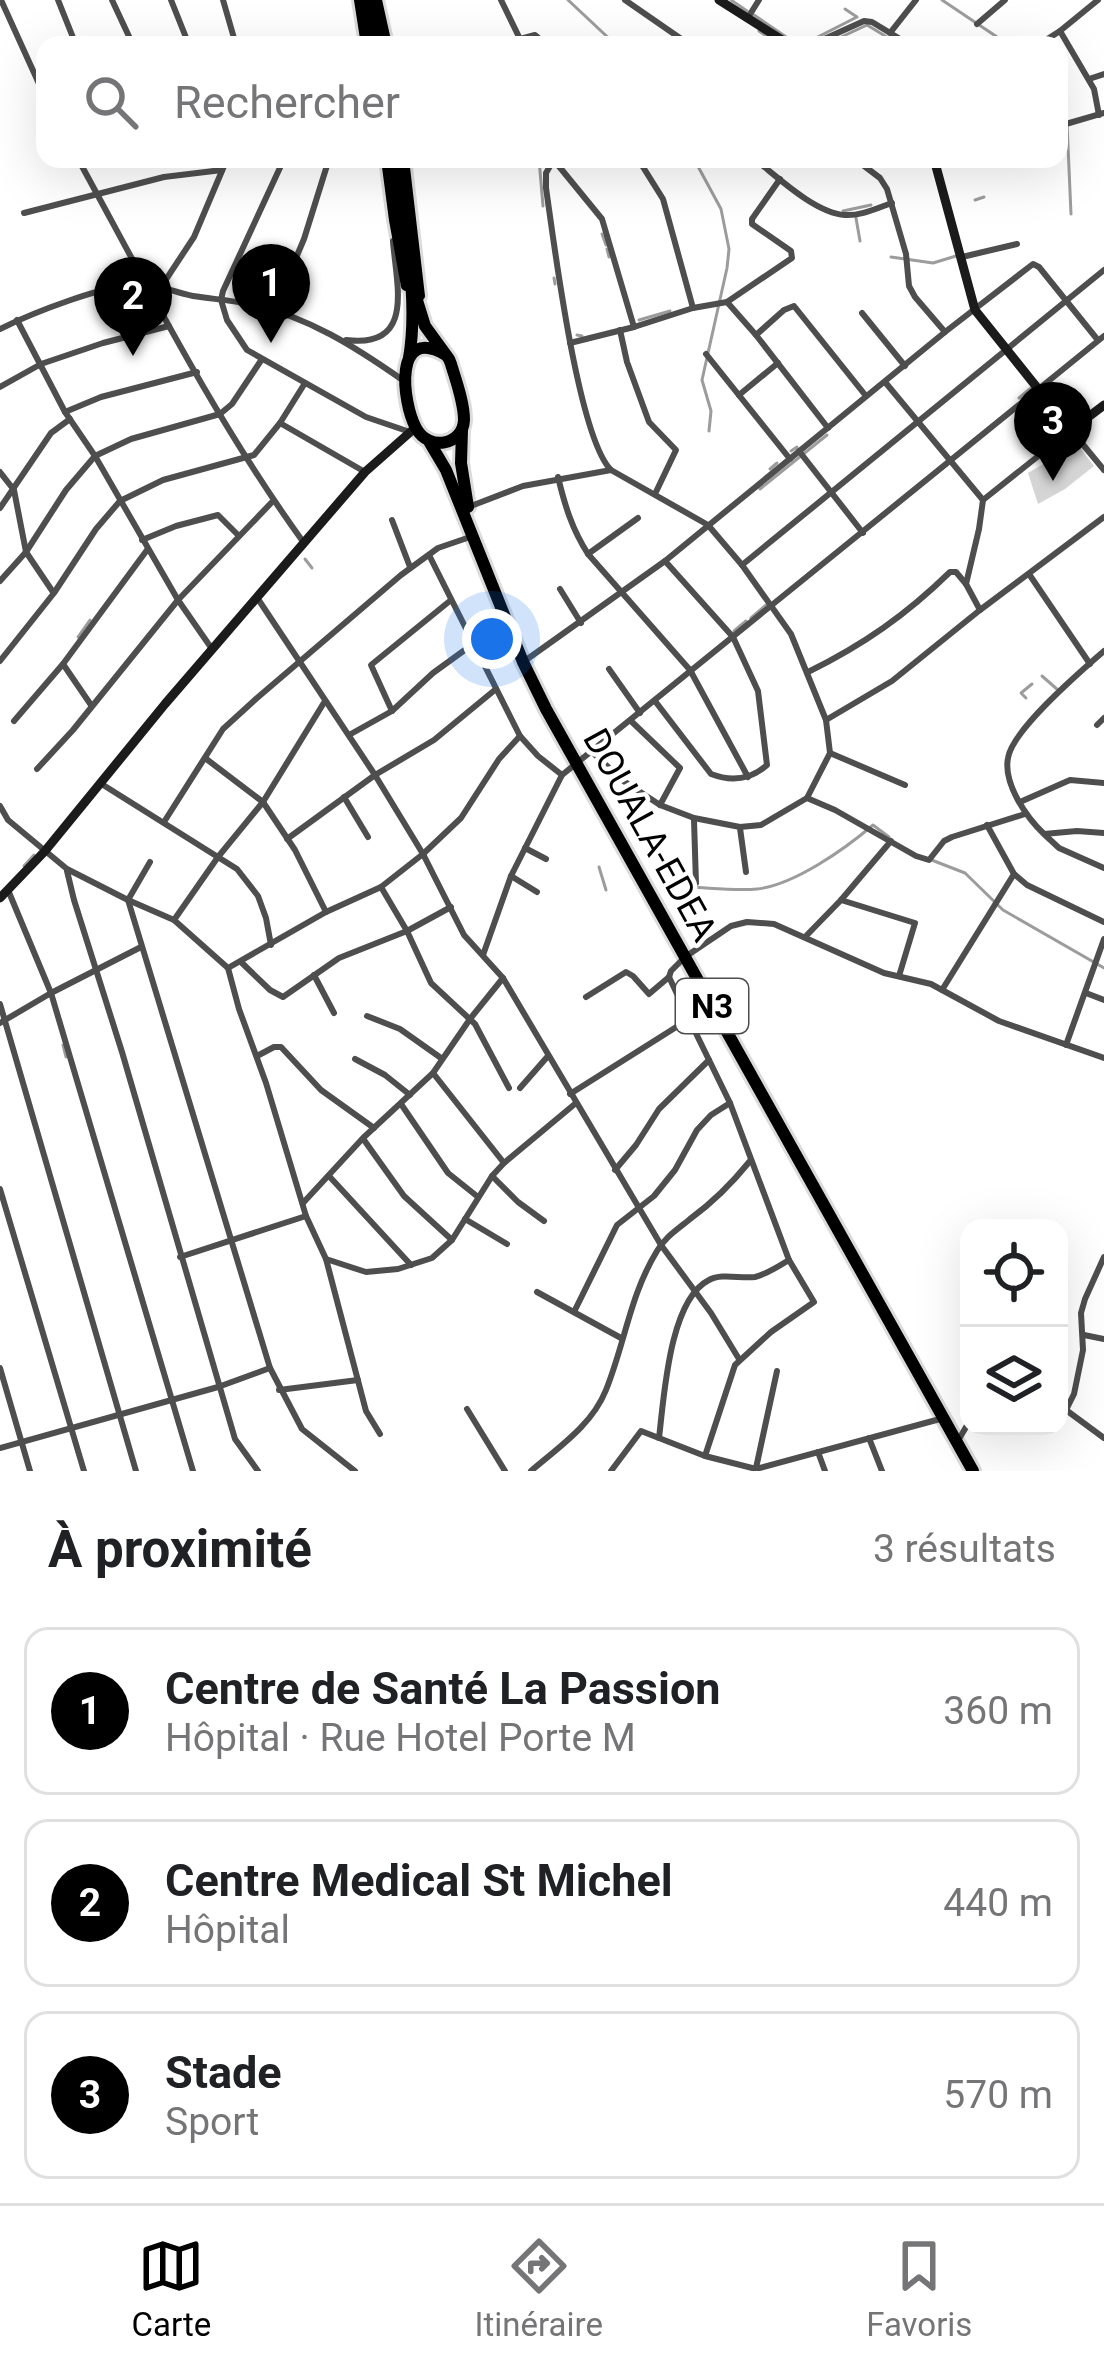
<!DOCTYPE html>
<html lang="fr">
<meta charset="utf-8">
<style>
:root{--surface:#fff;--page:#f2f2f2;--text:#202124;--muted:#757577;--line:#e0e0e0;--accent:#000}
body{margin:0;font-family:Roboto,sans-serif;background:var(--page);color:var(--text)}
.controls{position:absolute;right:36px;bottom:36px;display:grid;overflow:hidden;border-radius:24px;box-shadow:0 12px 48px #0002}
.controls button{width:108px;height:108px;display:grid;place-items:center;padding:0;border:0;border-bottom:3px solid var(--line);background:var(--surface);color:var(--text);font:60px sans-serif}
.you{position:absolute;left:492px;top:639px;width:42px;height:42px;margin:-30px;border:9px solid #fff;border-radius:50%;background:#1a73e8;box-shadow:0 0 0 18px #1a73e833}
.badge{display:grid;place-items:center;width:78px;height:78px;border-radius:50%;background:var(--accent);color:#fff;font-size:39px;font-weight:700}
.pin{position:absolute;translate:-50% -99px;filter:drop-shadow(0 3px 6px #0008)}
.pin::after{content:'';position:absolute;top:63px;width:42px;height:36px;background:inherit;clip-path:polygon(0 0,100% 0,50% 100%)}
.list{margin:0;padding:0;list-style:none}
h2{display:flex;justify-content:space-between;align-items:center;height:156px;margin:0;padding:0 48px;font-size:51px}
h2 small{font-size:39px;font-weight:400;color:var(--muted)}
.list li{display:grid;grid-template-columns:78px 1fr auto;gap:36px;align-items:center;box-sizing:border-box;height:168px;margin:0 24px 24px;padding:0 24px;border:3px solid var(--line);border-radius:24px}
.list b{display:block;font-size:45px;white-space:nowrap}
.list p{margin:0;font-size:39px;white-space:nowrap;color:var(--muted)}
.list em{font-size:39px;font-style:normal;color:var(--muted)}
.icon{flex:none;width:66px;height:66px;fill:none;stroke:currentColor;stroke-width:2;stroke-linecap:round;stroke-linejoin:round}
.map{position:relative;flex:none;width:1104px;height:1471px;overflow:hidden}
.search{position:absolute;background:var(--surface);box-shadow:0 12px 48px #0002;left:36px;right:36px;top:36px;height:132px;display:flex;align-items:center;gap:30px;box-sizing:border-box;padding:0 42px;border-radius:24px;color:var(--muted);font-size:45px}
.sheet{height:732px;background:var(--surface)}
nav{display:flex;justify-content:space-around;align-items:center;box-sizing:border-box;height:168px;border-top:3px solid var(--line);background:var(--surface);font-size:33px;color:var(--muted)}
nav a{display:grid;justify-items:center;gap:6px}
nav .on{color:var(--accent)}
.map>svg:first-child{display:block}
</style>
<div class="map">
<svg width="1104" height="1471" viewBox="0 0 1104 1471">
<rect width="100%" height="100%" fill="#fff"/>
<path fill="#d5d5d5" d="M 1077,444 L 1094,466 L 1065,489 L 1038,504 L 1028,473 Z"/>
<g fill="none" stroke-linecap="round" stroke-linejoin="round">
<g stroke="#9c9c9c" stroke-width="3">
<path d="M 568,0 L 616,45"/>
<path d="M 731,0 L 747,11"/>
<path d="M 942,0 L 1009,45"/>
<path d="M 754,15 L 795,43 L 806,43 L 857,17 L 845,9"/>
<path d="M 759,31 L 780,45"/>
<path d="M 824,45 L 867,25 L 900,45"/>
<path d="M 1059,94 L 1067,123 L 1071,214"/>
<path d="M 539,159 L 543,206"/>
<path d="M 694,159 L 721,209 L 729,249 L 727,268 L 702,380 L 711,411 L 709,431"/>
<path d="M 975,200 L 984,197"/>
<path d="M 843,211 L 871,205"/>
<path d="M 856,218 L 860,241"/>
<path d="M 602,234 L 606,245"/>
<path d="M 607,249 L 609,257"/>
<path d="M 891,257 L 933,263 L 956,256"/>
<path d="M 554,278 L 555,284"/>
<path d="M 639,320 L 670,311"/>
<path d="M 577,335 L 582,336"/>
<path d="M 1019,398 L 1031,388"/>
<path d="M 791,451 L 797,447"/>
<path d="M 770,469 L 777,463"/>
<path d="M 760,489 L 827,435"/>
<path d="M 305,559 L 312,568"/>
<path d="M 751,618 L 766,605"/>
<path d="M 734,631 L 746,621"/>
<path d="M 78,637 L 90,620"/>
<path d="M 1042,676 L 1058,690"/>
<path d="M 1026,698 L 1021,693 L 1032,684"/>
<path d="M 929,859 L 965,873 L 1003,910 L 1104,968"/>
<path d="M 24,866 L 34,855"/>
<path d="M 599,867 L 606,890"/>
<path d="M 690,887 C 712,888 736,891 757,889 C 794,885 845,849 873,825 L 889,837"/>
<path d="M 63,1045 L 66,1057"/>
</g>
<g stroke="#dbdbdb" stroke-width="16">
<g id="primary">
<path d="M 359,0 L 366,45"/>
<path d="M 377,0 L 387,45"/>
<path d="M 386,159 L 394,220 L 406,286"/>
<path d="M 404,159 L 420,296"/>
</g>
</g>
<g stroke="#dbdbdb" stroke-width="18">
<g id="highway">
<path d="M 367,0 L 377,45"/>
<path d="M 395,159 C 402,224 420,293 409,358"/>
<path d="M 411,281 L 425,326 L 449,359 L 451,364 C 456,381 464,402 464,420 C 463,445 429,452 416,428 C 402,402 393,324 446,355"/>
<path d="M 462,430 L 461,463 L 468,507"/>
<path d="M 430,443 L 446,470 L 523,662 L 546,709 L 973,1471"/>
</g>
</g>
<g stroke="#4e4e4e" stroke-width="6">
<path d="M 1,0 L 45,97"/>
<path d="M 58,0 L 76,45"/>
<path d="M 112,0 L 133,45"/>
<path d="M 171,0 L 189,45"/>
<path d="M 223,0 L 236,45"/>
<path d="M 501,0 L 520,39 L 535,35 L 547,45"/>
<path d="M 625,0 L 690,45"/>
<path d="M 747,19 L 759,0"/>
<path d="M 977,24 L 1005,0"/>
<path d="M 1060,31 L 1094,89 L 1099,115"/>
<path d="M 890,33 L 916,0"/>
<path d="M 811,45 L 864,21 L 872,22 L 910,45"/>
<path d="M 1038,45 L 1060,31 L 1098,0"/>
<path d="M 1089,79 L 1104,74"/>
<path d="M 1059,126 L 1104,113"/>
<path d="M 78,159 C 149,289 217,423 304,543"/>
<path d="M 284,159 L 223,291 L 221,300 L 227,320 L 247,350 L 366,417 L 410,432"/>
<path d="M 553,159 L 602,219 L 634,327 L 693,308 L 727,302 L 792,258 L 791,251 L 752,224 L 752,219 L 780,179"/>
<path d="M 638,159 L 663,199 L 693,308"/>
<path d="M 760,159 L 762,165 C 783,182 817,213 845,215 C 861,216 877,208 892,203"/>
<path d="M 855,159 L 880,178 L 887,189 L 906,254 L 909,286 L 915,297 L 945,332"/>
<path d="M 553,161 L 546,173 L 546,188 C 554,243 578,437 611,470"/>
<path d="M 24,213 L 164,177 L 222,170"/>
<path d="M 962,257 L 1017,244"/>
<path d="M 161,287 L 194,237 L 227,159"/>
<path d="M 727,302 L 756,335 L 828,428"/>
<path d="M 274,310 L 304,239 L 329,159"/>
<path d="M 862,313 L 905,366"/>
<path d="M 17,320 L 65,412 L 95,456 L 178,600 L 212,649"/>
<path d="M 0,329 C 32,313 106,284 140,284 C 158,284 176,293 193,296 C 212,299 230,300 248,304 C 306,315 357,348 404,381"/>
<path d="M 620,330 L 627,362 L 649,422 L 676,450 L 655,494"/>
<path d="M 756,335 L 784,310 L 794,306 L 866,396"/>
<path d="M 346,340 C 416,349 396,284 393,241"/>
<path d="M 570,343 L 634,327"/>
<path d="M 706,354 L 790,459"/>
<path d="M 885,382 L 983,500"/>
<path d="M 0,387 L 41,364 L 103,343 L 169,326"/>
<path d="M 739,395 L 778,363"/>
<path d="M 65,412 L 101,397 L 197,372"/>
<path d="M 280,423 L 365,472"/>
<path d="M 799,451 L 863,533"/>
<path d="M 0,472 L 14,490 L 26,552 L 53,592"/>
<path d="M 558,477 C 565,506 572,529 588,554 L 690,670 L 748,777"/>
<path d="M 471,506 L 523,486 L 611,470 L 708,525 L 742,565 L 791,634 L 826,720 L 830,753 L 807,798 L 761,825 L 740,827 L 694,818 L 660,805 L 622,780 L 591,751"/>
<path d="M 0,508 L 51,433 L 70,419"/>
<path d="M 392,520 L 410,567"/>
<path d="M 142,540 L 176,526 L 218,515 L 239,536"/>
<path d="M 588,554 L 638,518"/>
<path d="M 429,555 L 520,736 L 538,756 L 562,775"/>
<path d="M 742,565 L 1104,270"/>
<path d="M 1029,574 L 1090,664"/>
<path d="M 0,581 L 26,552 L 66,490 L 95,456 L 131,439 L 220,414 L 232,404 L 262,359"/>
<path d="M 560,589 L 581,623"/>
<path d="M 258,599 L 375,775 L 423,854 L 464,935 L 503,978 L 661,1245 L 711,1313 L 739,1359"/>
<path d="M 980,610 L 966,584 L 979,529 L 983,500 L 1071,430 L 1104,470"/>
<path d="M 1104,651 C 1081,671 1012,730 1008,758 C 1003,783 1026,817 1044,834 L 1077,831 L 1104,833"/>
<path d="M 526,660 L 665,561 L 945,332 L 1033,264 L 1039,267 L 1097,339"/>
<path d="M 0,661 L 54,593 L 96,529 L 120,501 L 163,480 L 254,455 L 280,423 L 305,383"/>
<path d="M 63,664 L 91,705"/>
<path d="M 609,669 L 640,713"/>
<path d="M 808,672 C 863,645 906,615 950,572 L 956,572 L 966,584"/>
<path d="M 655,701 L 711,774 C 732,782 750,780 767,765 L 758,691 L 733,637 L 665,561"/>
<path d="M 392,711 L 371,665 L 451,600"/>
<path d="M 826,720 L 892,681 L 980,610 L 1104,517"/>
<path d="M 14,721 L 63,664 L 147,550"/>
<path d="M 631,721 L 680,768 L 660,805"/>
<path d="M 1097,725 L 1104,718"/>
<path d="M 349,735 L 392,711 L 433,673 L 473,644"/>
<path d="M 830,753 L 905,785"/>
<path d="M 205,758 L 263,802 L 295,850 L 326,912"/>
<path d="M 37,769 L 73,730 L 178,600 L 273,501"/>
<path d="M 100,783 L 237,869 L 258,896 L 266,918 L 271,945"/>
<path d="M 344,797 L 368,837"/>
<path d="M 807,798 L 835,810 L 916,856 L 929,860 L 944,841 L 952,837 L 1025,814"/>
<path d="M 1020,802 L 1070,780 L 1104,783"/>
<path d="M 0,806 L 8,820 L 67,869 L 128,900 L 174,920 L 228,968 L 326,912 L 381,887 L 423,854 L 461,818 L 499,759 L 520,736"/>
<path d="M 694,820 L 696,883"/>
<path d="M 164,822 L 223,729 L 257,698 L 401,575 L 438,548 L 473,536"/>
<path d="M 987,825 L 1014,874 L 1027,885 L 1104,922"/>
<path d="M 740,828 L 746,872"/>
<path d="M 1045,835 L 1059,848 L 1104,868"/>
<path d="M 287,839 L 375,775 L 434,740 L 496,689"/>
<path d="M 525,848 L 546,859"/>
<path d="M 150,862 L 128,900 L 270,1368 L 302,1429 L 355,1471"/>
<path d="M 67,871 L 74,900 L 122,1052 L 235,1439 L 258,1471"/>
<path d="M 511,876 L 537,892"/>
<path d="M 381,887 L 407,931 L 431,983 L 475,1024 L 509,1088"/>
<path d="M 8,890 L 51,993 L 193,1471"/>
<path d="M 841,900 L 915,923 L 899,976"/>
<path d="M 174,920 L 218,857 L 263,802 L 325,701"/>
<path d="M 806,936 L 841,900 L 891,841"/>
<path d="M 483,955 L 511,876 L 562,775 L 1104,336"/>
<path d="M 242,963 L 270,990 L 283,997 L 339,958 L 407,931 L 451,907"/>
<path d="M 228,968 L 239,1009 L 266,1083 L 306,1216 L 326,1259 L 366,1411 L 380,1434"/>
<path d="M 314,975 L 334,1013"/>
<path d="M 942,990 L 1014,874"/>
<path d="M 1086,993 L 1104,1000"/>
<path d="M 586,997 L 626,972 L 633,976 L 649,994 L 669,977"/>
<path d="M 0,1004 L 136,1471"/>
<path d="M 367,1016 L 400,1029 L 441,1058"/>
<path d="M 0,1023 L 51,993 L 141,947"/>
<path d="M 1066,1045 L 1104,939"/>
<path d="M 257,1056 L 274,1047 L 281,1047 L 321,1090 L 374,1128"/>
<path d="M 355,1059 L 385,1075 L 410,1095"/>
<path d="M 433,1073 L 504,1163"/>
<path d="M 520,1088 L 548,1056"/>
<path d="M 570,1094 L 689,1019 L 669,977 L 671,971 L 685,957 L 731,926 L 747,922 L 774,924 L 884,973 L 931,984 L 999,1021 L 1104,1058"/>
<path d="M 401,1104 L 448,1173 L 478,1197"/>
<path d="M 364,1140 L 404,1196 L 452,1240"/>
<path d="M 615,1170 L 636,1145 L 659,1109 L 709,1060"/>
<path d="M 329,1176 L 411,1265"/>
<path d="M 492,1176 L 518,1202 L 544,1221"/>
<path d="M 0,1189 L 84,1471"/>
<path d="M 303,1203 L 363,1138 L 433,1073 L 470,1019 L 503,978"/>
<path d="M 465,1219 L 507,1244"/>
<path d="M 180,1257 L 306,1216"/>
<path d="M 326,1259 L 366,1272 L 398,1269 L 432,1258 L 452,1240 L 492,1176 L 504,1163 L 576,1103"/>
<path d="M 537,1292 L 621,1338"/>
<path d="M 574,1312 L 617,1225 L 654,1196 L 675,1170 L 697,1130 L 711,1115 L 730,1103"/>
<path d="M 1084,1335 L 1104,1339"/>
<path d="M 0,1368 L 30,1471"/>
<path d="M 279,1390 L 358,1380"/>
<path d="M 467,1409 L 505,1471"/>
<path d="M 1059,1409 L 1066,1410 L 1104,1438"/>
<path d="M 1066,1410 L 1074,1394 L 1083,1350 L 1081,1313 L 1085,1299 L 1104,1257"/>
<path d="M 659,1438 C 664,1398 669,1300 709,1280 C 722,1273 741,1279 755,1277 C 767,1274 779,1266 789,1260 L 730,1103 L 689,1019"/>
<path d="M 869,1438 L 882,1471"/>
<path d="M 959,1439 L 969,1422"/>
<path d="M 0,1448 L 218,1387 L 270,1368"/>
<path d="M 818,1452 L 825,1471"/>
<path d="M 705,1456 L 735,1365 L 771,1332 L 814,1302 L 789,1260"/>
<path d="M 756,1468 L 777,1371"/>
<path d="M 531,1471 C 559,1447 592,1425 606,1390 C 625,1343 630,1295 657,1251 C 666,1236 677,1230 690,1219 C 712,1203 733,1182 750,1161"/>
<path d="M 611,1471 L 641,1431 L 705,1456 L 756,1469 L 940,1419"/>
</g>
<g stroke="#1b1b1b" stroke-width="9">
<path d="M 719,0 L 790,45"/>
<path d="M 934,159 L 975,310 L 1071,430 L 1104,405"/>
<path d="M 0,898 L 45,851 L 165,704 L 365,472 L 416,427"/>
</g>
<use href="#primary" stroke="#000" stroke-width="10"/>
<use href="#highway" stroke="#000" stroke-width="12"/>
</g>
<g text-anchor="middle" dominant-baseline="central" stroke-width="9" stroke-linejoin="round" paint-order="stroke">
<rect fill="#fff" stroke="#4c4c4c" stroke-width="3" x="676" y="979" width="72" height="54" rx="9"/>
<g font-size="33" font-weight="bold" fill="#000">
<text x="712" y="1006">N3</text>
</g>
<g font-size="36" fill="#000" stroke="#fff">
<text transform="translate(650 835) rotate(61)">DOUALA-EDEA</text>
</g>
</g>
</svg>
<div class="controls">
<button><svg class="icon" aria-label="locate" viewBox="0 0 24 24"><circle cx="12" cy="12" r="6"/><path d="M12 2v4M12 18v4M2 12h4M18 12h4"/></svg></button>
<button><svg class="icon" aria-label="layers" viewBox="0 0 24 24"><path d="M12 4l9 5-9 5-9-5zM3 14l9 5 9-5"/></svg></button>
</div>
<div class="you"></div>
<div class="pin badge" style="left:271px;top:343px">1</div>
<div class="pin badge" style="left:133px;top:356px">2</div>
<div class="pin badge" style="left:1053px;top:481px">3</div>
<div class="search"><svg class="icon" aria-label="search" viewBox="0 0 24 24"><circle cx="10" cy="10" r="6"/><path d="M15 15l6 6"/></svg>Rechercher</div>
</div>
<section class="sheet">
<h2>À proximité<small>3 résultats</small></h2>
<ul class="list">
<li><span class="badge">1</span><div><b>Centre de Santé La Passion</b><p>Hôpital · Rue Hotel Porte M</p></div><em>360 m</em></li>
<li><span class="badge">2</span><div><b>Centre Medical St Michel</b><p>Hôpital</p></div><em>440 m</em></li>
<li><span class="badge">3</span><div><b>Stade</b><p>Sport</p></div><em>570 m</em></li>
</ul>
</section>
<nav>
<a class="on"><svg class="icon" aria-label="map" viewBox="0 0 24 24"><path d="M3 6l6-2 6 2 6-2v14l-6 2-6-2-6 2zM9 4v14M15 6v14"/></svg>Carte</a>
<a><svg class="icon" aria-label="directions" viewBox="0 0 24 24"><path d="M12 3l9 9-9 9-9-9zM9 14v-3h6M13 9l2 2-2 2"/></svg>Itinéraire</a>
<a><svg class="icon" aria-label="saved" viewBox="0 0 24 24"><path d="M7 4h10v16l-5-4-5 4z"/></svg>Favoris</a>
</nav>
